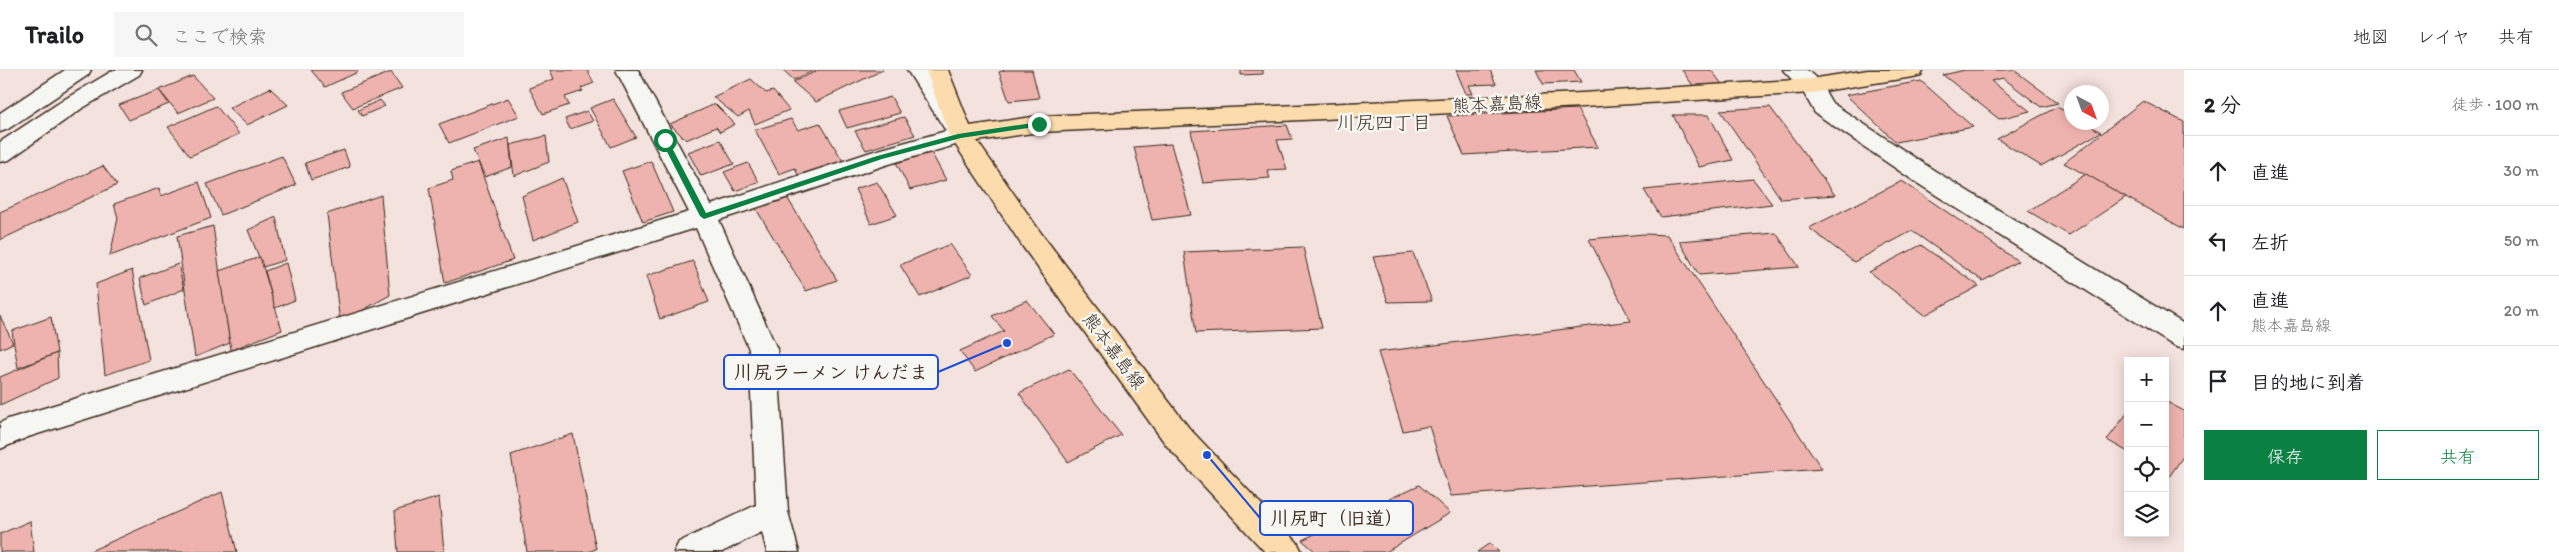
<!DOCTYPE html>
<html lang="ja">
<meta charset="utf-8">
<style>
:root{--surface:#fff;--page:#f6f6f6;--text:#202124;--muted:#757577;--line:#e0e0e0;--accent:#0b8043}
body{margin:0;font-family:Itim,"Klee One",sans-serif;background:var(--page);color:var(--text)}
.controls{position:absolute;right:15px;bottom:15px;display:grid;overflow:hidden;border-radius:0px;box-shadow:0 2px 12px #0003}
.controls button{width:45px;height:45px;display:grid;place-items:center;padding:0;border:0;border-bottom:1px solid var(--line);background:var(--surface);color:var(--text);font:25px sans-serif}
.compass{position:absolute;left:2064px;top:15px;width:45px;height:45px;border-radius:50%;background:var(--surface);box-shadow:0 2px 12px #0003;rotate:139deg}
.stop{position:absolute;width:15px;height:15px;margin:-11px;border:4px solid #0b8043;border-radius:50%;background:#fff}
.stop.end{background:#0b8043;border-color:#fff;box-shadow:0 1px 5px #0008}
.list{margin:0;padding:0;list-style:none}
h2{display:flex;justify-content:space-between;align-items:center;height:65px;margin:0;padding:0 20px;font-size:21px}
h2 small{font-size:16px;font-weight:400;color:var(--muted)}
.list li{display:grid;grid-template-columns:32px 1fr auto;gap:15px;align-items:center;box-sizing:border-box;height:70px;padding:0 20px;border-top:1px solid var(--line)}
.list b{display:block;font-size:19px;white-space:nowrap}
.list p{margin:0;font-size:16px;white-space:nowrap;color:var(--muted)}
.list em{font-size:16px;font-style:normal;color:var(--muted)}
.actions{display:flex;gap:10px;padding:15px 20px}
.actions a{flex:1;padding:11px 0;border:1px solid var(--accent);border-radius:0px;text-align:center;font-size:18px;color:var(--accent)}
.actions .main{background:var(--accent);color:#fff}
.icon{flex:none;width:28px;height:28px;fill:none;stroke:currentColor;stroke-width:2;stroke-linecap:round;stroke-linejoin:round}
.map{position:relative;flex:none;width:2184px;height:482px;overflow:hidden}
header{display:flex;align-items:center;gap:30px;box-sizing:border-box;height:70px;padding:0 25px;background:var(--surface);border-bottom:1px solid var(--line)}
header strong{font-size:24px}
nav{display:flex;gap:28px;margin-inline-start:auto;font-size:18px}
.search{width:350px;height:45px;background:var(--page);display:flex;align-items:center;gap:12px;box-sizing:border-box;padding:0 18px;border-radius:0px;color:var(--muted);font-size:19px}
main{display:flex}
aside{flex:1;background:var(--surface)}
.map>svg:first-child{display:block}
</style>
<header>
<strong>Trailo</strong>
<div class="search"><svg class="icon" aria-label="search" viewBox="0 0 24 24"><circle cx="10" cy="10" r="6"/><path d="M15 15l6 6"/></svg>ここで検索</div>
<nav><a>地図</a><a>レイヤ</a><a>共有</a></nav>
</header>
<main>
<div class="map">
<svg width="2184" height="482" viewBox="0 0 2184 482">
<rect width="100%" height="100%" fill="#f4e2de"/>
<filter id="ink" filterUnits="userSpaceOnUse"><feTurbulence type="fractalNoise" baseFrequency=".02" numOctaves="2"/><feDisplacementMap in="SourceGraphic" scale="10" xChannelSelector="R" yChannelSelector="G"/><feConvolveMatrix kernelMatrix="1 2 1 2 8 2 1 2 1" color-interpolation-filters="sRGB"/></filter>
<g filter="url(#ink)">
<g fill="#eeb3af" stroke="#3b2a1e">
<path d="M 311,0 L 356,0 L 358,2 L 325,17 Z"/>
<path d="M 550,0 L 587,0 L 594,13 L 581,18 L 583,21 L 565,27 L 569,35 L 543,44 L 529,18 L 554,9 Z"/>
<path d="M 783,0 L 814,0 L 794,10 Z"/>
<path d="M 819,0 L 883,0 L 816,32 L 793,12 Z"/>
<path d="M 1005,0 L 1032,0 L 1039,28 L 1009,31 L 999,2 Z"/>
<path d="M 1241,0 L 1263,0 L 1263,4 L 1241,5 Z"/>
<path d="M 1456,0 L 1490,0 L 1496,14 L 1469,15 L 1473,24 L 1466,24 Z"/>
<path d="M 1536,0 L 1574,0 L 1581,12 L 1543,14 Z"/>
<path d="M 1682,0 L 1711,0 L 1722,14 L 1694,17 Z"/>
<path d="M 1965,0 L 2014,0 L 2058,33 L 2041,37 L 2003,8 L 1991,11 L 2030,41 L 1999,49 L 1943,5 Z"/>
<path d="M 391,2 L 402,18 L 353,38 L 341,22 Z"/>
<path d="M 193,6 L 213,28 L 178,43 L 159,20 Z"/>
<path d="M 751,9 L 766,23 L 773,21 L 789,40 L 755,54 L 749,41 L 738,47 L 713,27 Z"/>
<path d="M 1921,11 L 1973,57 L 1896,72 L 1846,25 Z"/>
<path d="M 270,18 L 288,35 L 247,55 L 229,38 Z"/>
<path d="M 159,20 L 169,34 L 129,50 L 119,35 Z"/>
<path d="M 891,27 L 900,43 L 847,58 L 839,41 Z"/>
<path d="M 508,28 L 519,46 L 449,73 L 439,54 Z"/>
<path d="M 613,29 L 636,67 L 611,77 L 590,38 Z"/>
<path d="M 380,30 L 385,36 L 362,46 L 358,40 Z"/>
<path d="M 2143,31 L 2184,52 L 2184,159 L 2064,93 Z"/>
<path d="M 715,34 L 735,54 L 720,62 L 716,57 L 686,70 L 670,54 Z"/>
<path d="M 216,36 L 239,64 L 190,86 L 168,57 Z"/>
<path d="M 1770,37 L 1835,125 L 1781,129 L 1720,40 Z"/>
<path d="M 2057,37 L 2072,45 L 2072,52 L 2084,52 L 2101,62 L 2041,96 L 1997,69 Z"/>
<path d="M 1577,39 L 1598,77 L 1464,85 L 1447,46 Z"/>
<path d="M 587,41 L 593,51 L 570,59 L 565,49 Z"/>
<path d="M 1673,45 L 1709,45 L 1733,90 L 1699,97 Z"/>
<path d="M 904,47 L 915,65 L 866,80 L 855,61 Z"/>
<path d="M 791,49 L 798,60 L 820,53 L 843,91 L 798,105 L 795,98 L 779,104 L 755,60 Z"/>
<path d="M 1287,55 L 1292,69 L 1277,70 L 1287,99 L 1267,100 L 1270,108 L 1203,113 L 1191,61 Z"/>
<path d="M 546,66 L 549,92 L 514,106 L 510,75 Z"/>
<path d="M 509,68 L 512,97 L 485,107 L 473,80 Z"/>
<path d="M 720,70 L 734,94 L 701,106 L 688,82 Z"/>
<path d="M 1171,74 L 1191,145 L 1152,150 L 1134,77 Z"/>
<path d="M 344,80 L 350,97 L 311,110 L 305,93 Z"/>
<path d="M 931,82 L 946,110 L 910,120 L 896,92 Z"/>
<path d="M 282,86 L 296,115 L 221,145 L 207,114 Z"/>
<path d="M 651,91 L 673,142 L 643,152 L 622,101 Z"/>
<path d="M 478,92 L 513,190 L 445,213 L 429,118 L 453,110 L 451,101 Z"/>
<path d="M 748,93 L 759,112 L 735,121 L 724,102 Z"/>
<path d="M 103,96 L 117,115 L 0,170 L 0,142 Z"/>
<path d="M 2086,104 L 2126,127 L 2069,165 L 2028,141 Z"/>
<path d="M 562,108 L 578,152 L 533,170 L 522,126 Z"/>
<path d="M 1753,109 L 1772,134 L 1661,147 L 1644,120 Z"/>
<path d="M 1902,111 L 2018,191 L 1983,211 L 1912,161 L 1854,192 L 1809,158 Z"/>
<path d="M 199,112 L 211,148 L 110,186 L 118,148 L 114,134 L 159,118 L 161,126 Z"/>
<path d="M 877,112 L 897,145 L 871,154 L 855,119 Z"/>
<path d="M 785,124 L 837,210 L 806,221 L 753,134 Z"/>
<path d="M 381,125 L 390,225 L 340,253 L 327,144 Z"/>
<path d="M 276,147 L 285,190 L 263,197 L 248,160 Z"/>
<path d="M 213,156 L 230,273 L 195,287 L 177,166 Z"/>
<path d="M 1776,163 L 1799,197 L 1699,205 L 1679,171 Z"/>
<path d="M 1644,164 L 1667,165 L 1822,399 L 1451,426 L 1429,356 L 1403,361 L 1378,282 L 1631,251 L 1589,169 Z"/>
<path d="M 950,174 L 972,205 L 920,227 L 900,195 Z"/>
<path d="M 1921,175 L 1979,216 L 1925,245 L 1869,202 Z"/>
<path d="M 1303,177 L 1322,258 L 1196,263 L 1184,182 Z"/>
<path d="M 1413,183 L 1432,231 L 1388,232 L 1373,187 Z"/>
<path d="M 260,187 L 282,260 L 231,280 L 219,201 Z"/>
<path d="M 693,191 L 709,232 L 660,249 L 646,206 Z"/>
<path d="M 286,193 L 295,230 L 275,238 L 265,201 Z"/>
<path d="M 178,194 L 184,219 L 146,235 L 140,208 Z"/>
<path d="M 132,200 L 149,290 L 105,305 L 96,214 Z"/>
<path d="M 1027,230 L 1054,264 L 975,302 L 960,281 L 1004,261 L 992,246 Z"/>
<path d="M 0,246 L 13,273 L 0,279 Z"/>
<path d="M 51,247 L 57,283 L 18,298 L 12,261 Z"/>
<path d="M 57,283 L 58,308 L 0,335 L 0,307 Z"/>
<path d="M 1069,299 L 1121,365 L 1068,392 L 1019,323 Z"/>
<path d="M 2165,331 L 2184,341 L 2184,385 L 2169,407 L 2165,405 Z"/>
<path d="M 2128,342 L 2128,382 L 2107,370 Z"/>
<path d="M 573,364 L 596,479 L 588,482 L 527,482 L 511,385 Z"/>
<path d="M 1419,415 L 1450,443 L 1386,482 L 1316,482 L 1302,470 Z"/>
<path d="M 222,422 L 237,482 L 88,482 Z"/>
<path d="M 439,427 L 444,482 L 398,482 L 395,441 Z"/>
<path d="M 30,451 L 34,482 L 0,482 L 0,464 Z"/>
<path d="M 1490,473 L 1499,482 L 1477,482 Z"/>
</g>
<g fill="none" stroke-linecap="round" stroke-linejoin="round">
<g stroke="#3b2a1e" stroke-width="3">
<g id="minor">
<path d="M 65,0 L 91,0 L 88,5 L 8,59 L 0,62 L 0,43 Z"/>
<path d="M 114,0 L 142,0 L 139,5 L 81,39 L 9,90 L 0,92 L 0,72 L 65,29 Z"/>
<path d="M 616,0 L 638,0 L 711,135 L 871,82 L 946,61 L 907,0 L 929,0 L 973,65 L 969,71 L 889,94 L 719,150 L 777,279 L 788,442 L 799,482 L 767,482 L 762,462 L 722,482 L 674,482 L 679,472 L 756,435 L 749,279 L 696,158 L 28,367 L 0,379 L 0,353 L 8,349 L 689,142 Z"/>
<path d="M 1783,0 L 1807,0 L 1819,11 L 1832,33 L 1935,101 L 2184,254 L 2184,279 L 2174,276 L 1917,113 L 1815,43 L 1802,20 Z"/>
</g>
</g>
<g stroke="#3b2a1e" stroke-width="3">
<path id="major" d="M 926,0 L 948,0 L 970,56 L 1039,46 L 1582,23 L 1811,9 L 1868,0 L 1924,0 L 1921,5 L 1913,7 L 1811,23 L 1582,37 L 1039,62 L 977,71 L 1041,163 L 1189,358 L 1297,472 L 1302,482 L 1265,482 L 1167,376 L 1023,177 L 949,65 Z"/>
</g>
<use href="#minor" fill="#f6f6f2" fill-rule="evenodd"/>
<use href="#major" fill="#fcdcac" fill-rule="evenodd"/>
</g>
</g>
<path fill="#0b8043" d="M 1039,52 L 1042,56 L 961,68 L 882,89 L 704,149 L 700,146 L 661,70 L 665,67 L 668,70 L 706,143 L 877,86 L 958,64 Z"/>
<g text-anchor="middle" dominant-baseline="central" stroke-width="5" stroke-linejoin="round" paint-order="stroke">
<g font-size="18" fill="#3b2a1e" stroke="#f6f6f2">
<text transform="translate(1497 34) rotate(-3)">熊本嘉島線</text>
<text transform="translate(1114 281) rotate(53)">熊本嘉島線</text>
</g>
<g font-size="19" fill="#3b2a1e" stroke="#f6f6f2">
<text x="1384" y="52">川尻四丁目</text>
</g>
</g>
<path fill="none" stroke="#1d4ed8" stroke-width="2" d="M1007 273L938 302M1207 385L1260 448"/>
<g fill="#1d4ed8" stroke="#f6f6f2" stroke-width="2">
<circle cx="1007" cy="273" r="5"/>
<circle cx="1207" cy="385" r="5"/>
</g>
<g fill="#f6f6f2" stroke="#1d4ed8" stroke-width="2">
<rect x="724" y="285" width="214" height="34" rx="5"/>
<rect x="1260" y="431" width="153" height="34" rx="5"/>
</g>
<g font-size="19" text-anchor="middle" font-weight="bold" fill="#3b2a1e">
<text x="831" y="309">川尻ラーメン けんだま</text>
<text x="1337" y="455">川尻町（旧道）</text>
</g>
</svg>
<div class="controls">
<button>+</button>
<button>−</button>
<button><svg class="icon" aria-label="locate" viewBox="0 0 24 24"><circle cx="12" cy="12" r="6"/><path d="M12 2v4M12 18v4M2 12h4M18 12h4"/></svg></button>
<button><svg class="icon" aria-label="layers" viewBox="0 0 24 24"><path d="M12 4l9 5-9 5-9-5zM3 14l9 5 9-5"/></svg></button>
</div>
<svg class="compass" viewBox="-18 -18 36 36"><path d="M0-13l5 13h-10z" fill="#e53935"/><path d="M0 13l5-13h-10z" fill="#757577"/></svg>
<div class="stop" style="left:665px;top:70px"></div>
<div class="stop end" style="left:1039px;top:54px"></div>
</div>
<aside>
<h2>2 分<small>徒歩 · 100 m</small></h2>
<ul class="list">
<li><svg class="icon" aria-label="ahead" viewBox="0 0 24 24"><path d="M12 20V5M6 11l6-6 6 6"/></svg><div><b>直進</b></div><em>30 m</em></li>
<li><svg class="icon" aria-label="left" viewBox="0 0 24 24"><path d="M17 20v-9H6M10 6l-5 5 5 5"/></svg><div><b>左折</b></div><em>50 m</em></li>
<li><svg class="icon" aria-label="ahead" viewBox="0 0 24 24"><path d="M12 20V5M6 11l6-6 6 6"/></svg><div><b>直進</b><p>熊本嘉島線</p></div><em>20 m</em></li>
<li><svg class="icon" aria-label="arrive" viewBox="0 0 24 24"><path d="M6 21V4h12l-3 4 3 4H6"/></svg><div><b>目的地に到着</b></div></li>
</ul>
<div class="actions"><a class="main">保存</a><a>共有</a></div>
</aside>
</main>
